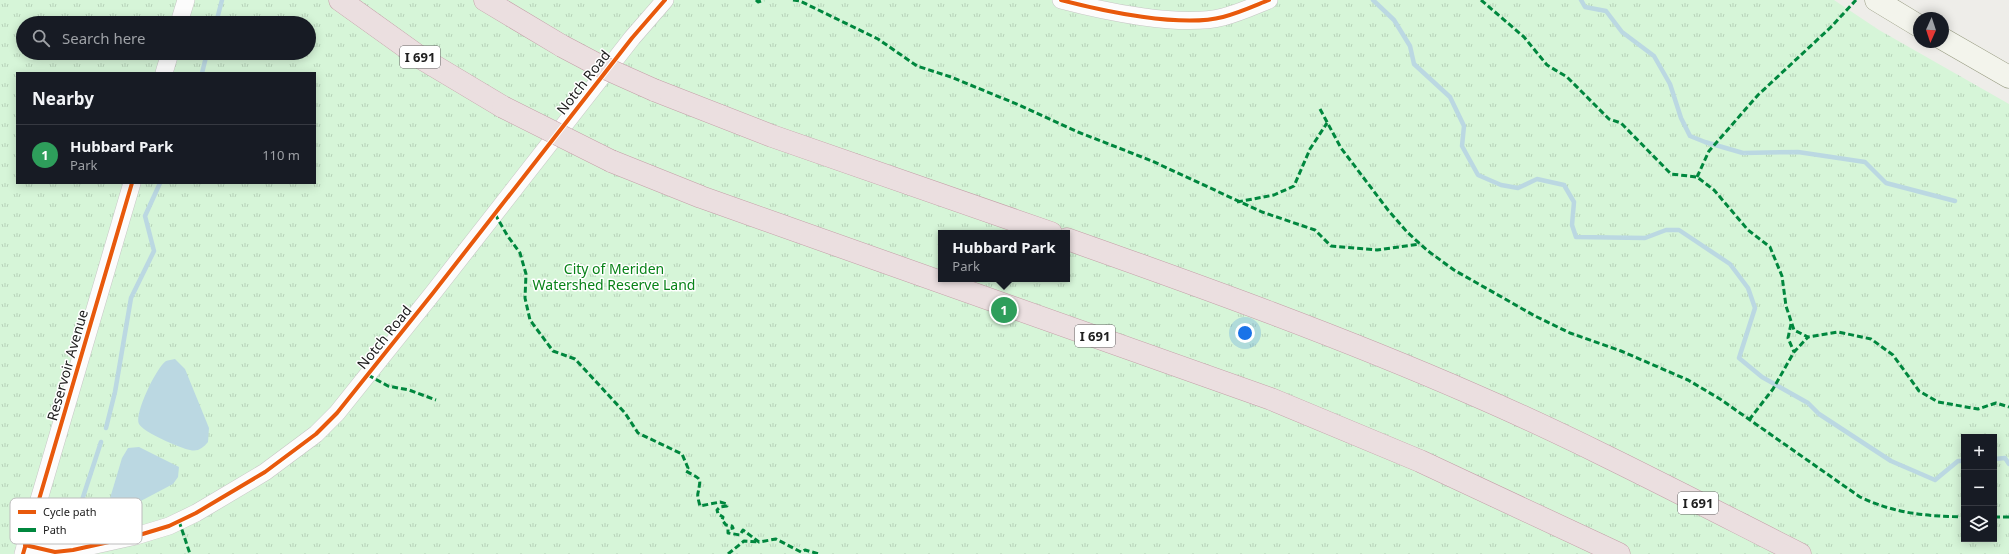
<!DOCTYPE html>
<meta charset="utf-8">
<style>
:root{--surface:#171b24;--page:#242831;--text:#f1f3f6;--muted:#9ea1a6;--line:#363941;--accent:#0b8043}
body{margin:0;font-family:"Noto Sans",sans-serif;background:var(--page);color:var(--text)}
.controls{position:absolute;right:12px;bottom:12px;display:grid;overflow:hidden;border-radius:0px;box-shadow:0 2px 10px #0003}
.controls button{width:36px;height:36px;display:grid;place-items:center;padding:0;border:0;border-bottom:1px solid var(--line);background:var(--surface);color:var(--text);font:20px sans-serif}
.compass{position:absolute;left:1913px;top:12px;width:36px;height:36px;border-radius:50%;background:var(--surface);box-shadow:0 2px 10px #0003;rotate:183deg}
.you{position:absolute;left:1245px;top:333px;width:14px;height:14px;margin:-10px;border:3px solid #fff;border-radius:50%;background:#1a73e8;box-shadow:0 0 0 6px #1a73e833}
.badge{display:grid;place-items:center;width:26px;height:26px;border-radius:50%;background:var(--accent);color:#fff;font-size:13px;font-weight:700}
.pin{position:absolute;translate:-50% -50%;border:2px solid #fff;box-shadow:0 1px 4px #0006}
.popup{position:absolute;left:938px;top:230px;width:132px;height:52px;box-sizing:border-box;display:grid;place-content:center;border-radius:0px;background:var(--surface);filter:drop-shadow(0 1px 3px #0005);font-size:13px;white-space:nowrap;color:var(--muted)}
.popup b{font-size:15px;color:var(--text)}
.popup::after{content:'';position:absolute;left:50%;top:100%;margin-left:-8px;border:8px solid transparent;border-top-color:var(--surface)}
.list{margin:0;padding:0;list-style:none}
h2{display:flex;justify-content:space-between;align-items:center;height:52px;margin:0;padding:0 16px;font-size:17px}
h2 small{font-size:13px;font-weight:400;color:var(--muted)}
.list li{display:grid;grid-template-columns:26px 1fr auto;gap:12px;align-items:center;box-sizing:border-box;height:60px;padding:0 16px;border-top:1px solid var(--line)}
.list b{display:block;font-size:15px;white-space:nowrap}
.list p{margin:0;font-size:13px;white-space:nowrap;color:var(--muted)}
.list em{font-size:13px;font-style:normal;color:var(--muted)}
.icon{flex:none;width:22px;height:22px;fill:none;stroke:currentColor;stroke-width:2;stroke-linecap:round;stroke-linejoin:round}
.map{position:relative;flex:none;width:2009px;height:554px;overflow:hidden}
.search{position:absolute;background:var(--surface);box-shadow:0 2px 10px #0003;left:16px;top:16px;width:300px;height:44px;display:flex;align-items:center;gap:10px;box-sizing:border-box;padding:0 14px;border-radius:22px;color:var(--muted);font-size:15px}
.panel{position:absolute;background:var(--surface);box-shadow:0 2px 10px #0003;left:16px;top:72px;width:300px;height:112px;border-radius:0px}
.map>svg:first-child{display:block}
</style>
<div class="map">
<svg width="2009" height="554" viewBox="0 0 2009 554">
<defs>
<pattern id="park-tufts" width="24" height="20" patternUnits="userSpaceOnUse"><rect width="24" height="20" fill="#d6f5d8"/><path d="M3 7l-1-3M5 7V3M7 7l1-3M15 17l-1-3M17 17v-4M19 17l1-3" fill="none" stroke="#b7d2b9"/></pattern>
</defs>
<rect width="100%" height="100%" fill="#eeede9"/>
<path fill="url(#park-tufts)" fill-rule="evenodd" d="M 0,0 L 1834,0 L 1879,30 L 2009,104 L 2009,554 L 0,554 ZM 23,23 L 309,23 L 309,53 L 23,53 ZM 17,73 L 315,73 L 315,183 L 17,183 ZM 941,233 L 1067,233 L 1067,279 L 941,279 ZM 1964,437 L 1994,437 L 1994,539 L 1964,539 Z"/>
<g fill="#bbd8e2">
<path d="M 175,359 L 185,369 L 209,428 L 208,442 C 203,448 198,452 190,450 C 180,448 143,432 139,424 C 134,414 156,368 166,361 C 168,360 172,360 175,359 Z"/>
<path d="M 139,447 L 179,467 L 178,477 L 173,484 L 120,512 L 111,512 L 108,505 L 122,458 L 128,448 Z"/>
</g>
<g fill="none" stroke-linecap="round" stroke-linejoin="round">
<g stroke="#bbd8e2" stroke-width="4.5">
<path d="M 1373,0 L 1394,20 L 1410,46 L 1414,64 L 1450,97 L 1464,126 L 1462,146 L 1478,175 L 1501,185 L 1518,188 L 1537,179 L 1564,185 L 1574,202 L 1572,225 L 1576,237 L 1645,238 L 1666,230 L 1679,230 L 1730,264 L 1748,288 L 1755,308 L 1739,358 L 1762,377 L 1808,403 L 1819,414 L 1891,461 L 1935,480 L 1958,461 L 1964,461"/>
<path d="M 1581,0 L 1585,7 L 1606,11 L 1622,32 L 1654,56 L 1670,84 L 1681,118 L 1690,136 L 1705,142 L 1743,153 L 1798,152 L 1865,162 L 1886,183 L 1955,201"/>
<path d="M 216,23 L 222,0"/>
<path d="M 202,73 L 207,53"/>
<path d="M 106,428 L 115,392 L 131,298 L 154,251 L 145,216 L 160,183"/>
<path d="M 1994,459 L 2005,458 L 2009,464"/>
<path d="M 69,540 L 101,442"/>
</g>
<g stroke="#c7c6c5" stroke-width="18">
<g id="street">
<path d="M 1061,0 C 1103,11 1181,28 1223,17 C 1239,13 1254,6 1269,0"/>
<path d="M 179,23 L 186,0"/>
<path d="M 164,73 L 170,53"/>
<path d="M 25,545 L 55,552 L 73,550 L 136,536 L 169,526 L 196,513 L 265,472 L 316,434 L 337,413 L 433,293 L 632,38 L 665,0"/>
<path d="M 23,554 L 132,183"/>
</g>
</g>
<g stroke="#95997f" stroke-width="23">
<g id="secondary">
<path d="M 1876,0 L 1919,26"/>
<path d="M 1943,39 L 2009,77"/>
</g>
</g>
<g stroke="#c49fa8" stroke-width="23">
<g id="highway">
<path d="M 340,0 L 421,58 L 503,107"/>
<path d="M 485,0 L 562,46"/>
<path d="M 654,90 L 772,136 L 1051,233"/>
<path d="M 611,161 L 701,197 L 1271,399 L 1420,461 L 1619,554"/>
<path d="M 1067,239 C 1203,287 1339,336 1472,394 C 1583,442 1691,499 1800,554"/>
</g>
</g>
<use href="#street" stroke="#fcfcfc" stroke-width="17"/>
<use href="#secondary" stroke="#f3f4ec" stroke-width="22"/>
<use href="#highway" stroke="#ebdfe0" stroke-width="22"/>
<g stroke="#c49fa8" stroke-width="23" stroke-linecap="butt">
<g id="highway-bridge">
<path d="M 562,46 L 598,65 L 654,90"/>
<path d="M 503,107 L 611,161"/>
</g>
</g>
<use href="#highway-bridge" stroke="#ebdfe0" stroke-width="22"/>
<g stroke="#00873e" stroke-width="3" stroke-dasharray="6 3" stroke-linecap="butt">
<path d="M 756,0 L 758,2 L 764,0"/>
<path d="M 793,0 L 800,1 L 878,39 L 917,66 L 951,77 L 1019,105 L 1078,132 L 1152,161 L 1262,212 L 1315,230 L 1331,246 L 1377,250 L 1420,244"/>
<path d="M 1481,0 L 1524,37 L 1547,65 L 1567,77 L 1609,119 L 1621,123 L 1671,174 L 1697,177 L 1714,190 L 1748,230 L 1770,247 L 1782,276 L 1786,306 L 1794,330 L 1808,337 L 1838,332 L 1871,339 L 1893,355 L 1919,391 L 1938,402 L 1978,409 L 1996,403 L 2009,407"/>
<path d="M 1320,109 L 1341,148 L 1388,210 L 1407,232 L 1428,251 L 1454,270 L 1535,316 L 1570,333 L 1621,351 L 1688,380 L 1720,399 L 1860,497 C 1896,514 1926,516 1964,517"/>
<path d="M 1697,177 L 1709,151 L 1758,95 L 1831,27 L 1856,0"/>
<path d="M 1237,202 L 1274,195 L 1294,186 L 1310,149 L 1327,123"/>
<path d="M 495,214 L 507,235 L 520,253 L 526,274 L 525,298 L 530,320 L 553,351 L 575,359 L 625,413 L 638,433 L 682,454 L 688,468 L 686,471 C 702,480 701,477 698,493 C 697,496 699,502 700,506 L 720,502 L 727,504 L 727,506 L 720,507 L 717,510 L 718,514 L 723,517 L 722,520 L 726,525 L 732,526 L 733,528 L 728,529 L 728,533 L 740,535 L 743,530 L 759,542 L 776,539 L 801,552 L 805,550 L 819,554"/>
<path d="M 1791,324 L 1788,338 L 1794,352"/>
<path d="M 368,375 L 388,386 L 409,390 L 436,400"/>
<path d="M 1749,420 L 1773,389 L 1794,352 L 1808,337"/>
<path d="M 1994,517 L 2009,517"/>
<path d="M 179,521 L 190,554"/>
<path d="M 728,554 L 744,541 L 759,542"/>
</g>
<g stroke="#fff" stroke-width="6">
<g id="cycleway">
<path d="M 1061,0 C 1103,11 1181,28 1223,17 C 1239,13 1254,6 1269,0"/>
<path d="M 25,545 L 55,552 L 73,550 L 136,536 L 169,526 L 196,513 L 265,472 L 316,434 L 337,413 L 433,293 L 632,38 L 665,0"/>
<path d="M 23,554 L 132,183"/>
</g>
</g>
<use href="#cycleway" stroke="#e8590c" stroke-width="4"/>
</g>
<g text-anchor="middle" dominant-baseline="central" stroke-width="3" stroke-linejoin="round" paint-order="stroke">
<g fill="#fff" stroke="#636363" stroke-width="1">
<rect x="400" y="46" width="40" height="22" rx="3"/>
<rect x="1075" y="325" width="40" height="22" rx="3"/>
<rect x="1678" y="492" width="40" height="22" rx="3"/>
</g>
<g font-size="13" font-weight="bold" fill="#202020">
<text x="420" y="57">I 691</text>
<text x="1095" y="336">I 691</text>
<text x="1698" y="503">I 691</text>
</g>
<g font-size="14" fill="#202020" stroke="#fff">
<text transform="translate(583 82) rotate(-52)">Notch Road</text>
<text transform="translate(384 337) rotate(-51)">Notch Road</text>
<text transform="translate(67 365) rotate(-74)">Reservoir Avenue</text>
</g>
<g font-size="14" fill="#088318" stroke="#fff">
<text x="614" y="268">City of Meriden<tspan x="614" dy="16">Watershed Reserve Land</tspan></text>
</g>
</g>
<rect x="10" y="498" width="132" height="46" rx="6" fill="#fff" stroke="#bcbcbc" stroke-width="1"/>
<rect x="18" y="510" width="18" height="4" fill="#e8590c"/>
<rect x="18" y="528" width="18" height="4" fill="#00873e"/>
<g font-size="11" fill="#202020">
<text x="43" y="516">Cycle path</text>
<text x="43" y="534">Path</text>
</g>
</svg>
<div class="controls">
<button>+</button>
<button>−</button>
<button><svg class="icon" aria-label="layers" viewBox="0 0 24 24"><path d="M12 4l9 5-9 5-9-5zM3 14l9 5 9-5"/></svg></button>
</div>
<svg class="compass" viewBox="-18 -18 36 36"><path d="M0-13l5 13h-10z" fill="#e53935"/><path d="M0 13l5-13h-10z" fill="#9ea1a6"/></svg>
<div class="you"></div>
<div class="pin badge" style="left:1004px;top:310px;background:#2e9e5b">1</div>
<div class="popup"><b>Hubbard Park</b>Park</div>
<div class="search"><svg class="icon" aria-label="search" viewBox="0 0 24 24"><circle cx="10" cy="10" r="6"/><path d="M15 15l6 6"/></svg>Search here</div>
<section class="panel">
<h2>Nearby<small></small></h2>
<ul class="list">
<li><span class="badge" style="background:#2e9e5b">1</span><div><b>Hubbard Park</b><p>Park</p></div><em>110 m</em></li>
</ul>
</section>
</div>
